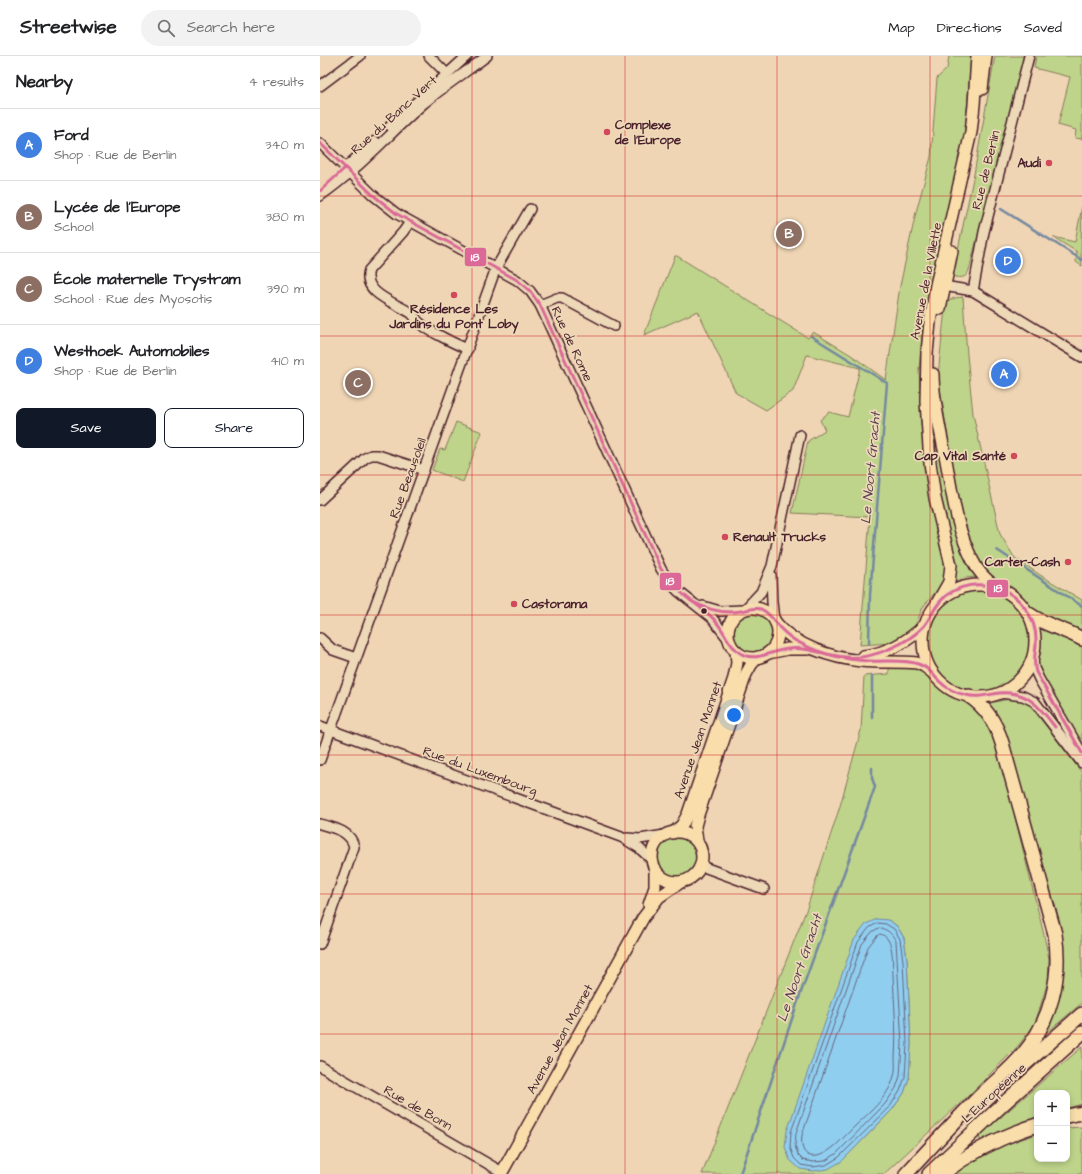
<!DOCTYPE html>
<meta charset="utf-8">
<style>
:root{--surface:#fff;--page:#f2f2f2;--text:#202124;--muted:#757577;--line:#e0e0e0;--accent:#111827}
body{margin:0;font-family:"Architects Daughter",sans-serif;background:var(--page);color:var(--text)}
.controls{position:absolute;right:12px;bottom:12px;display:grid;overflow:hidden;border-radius:8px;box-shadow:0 2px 6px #0003}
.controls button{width:36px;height:36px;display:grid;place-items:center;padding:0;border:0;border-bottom:1px solid var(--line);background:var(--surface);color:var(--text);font:20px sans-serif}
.you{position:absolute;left:414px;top:659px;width:14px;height:14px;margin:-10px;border:3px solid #fff;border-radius:50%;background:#1a73e8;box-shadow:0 0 0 6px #1a73e833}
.badge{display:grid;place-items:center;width:26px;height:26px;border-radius:50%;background:var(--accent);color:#fff;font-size:13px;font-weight:700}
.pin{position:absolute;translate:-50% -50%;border:2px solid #fff;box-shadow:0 1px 4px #0006}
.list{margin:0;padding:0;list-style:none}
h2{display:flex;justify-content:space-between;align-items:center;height:52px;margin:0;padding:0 16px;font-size:17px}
h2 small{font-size:13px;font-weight:400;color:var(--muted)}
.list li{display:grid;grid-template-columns:26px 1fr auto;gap:12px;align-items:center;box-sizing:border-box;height:72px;padding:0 16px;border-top:1px solid var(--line)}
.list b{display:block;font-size:15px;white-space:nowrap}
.list p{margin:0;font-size:13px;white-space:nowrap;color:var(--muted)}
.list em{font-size:13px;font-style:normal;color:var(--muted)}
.actions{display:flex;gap:8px;padding:12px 16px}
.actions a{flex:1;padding:9px 0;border:1px solid var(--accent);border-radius:8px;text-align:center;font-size:14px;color:var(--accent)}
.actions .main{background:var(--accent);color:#fff}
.icon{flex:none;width:22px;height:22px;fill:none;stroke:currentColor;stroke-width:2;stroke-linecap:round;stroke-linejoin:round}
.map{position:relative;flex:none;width:762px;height:1118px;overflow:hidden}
header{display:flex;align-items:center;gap:24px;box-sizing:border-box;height:56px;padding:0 20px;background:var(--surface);border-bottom:1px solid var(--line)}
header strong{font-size:19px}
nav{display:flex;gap:22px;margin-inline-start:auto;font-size:14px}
.search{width:280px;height:36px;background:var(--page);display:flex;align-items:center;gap:10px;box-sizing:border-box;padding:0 14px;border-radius:22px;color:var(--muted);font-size:15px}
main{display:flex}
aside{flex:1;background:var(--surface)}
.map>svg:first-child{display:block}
</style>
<header>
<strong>Streetwise</strong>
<div class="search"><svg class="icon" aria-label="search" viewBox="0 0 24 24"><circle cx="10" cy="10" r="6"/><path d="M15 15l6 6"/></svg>Search here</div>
<nav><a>Map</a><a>Directions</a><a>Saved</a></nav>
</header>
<main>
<aside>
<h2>Nearby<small>4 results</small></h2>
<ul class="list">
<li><span class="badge" style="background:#3f7fe0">A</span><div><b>Ford</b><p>Shop · Rue de Berlin</p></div><em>340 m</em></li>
<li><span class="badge" style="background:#8d6e63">B</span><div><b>Lycée de l'Europe</b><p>School</p></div><em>380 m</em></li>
<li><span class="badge" style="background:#8d6e63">C</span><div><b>École maternelle Trystram</b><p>School · Rue des Myosotis</p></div><em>390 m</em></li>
<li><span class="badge" style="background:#3f7fe0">D</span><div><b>Westhoek Automobiles</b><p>Shop · Rue de Berlin</p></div><em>410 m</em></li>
</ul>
<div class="actions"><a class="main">Save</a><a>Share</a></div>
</aside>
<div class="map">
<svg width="762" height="1118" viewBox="0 0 762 1118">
<rect width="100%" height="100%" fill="#efd5b4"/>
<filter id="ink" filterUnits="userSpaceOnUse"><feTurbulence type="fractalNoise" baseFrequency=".025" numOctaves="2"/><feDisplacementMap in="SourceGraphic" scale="8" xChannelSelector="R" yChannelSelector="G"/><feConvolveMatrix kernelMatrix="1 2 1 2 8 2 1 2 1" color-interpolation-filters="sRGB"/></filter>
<g filter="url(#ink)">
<g fill="#bed48a" stroke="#847a5a" fill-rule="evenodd">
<path d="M 629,0 L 651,0 L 646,65 L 639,110 L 613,222 L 603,270 L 599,314 L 601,366 L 606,421 L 614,457 L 627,504 L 624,523 L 620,531 L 603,551 L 595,570 L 586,579 L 572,587 L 540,589 L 550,461 L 472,457 L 488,385 L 505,374 L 500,364 L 509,356 L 528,361 L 540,312 L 487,299 L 473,335 L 446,354 L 416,337 L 378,255 L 324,279 L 355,200 L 357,200 L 488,282 L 493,276 L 531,299 L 566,324 L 580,230 L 596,156 L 611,101 L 617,22 L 627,13 Z"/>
<path d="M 675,0 L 705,0 L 649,214 C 646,222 643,222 635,221 L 633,217 L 654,118 Z"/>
<path d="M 716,0 L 762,0 L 762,83 L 755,82 L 756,74 L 738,69 L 750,21 L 714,12 Z"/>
<path d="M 762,150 L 761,198 L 762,210 L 756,206 L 757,196 L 733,181 L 755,186 Z"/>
<path d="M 643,241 L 647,299 L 653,358 L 680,478 L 694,501 L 720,519 L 762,544 L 762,576 L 716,557 L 701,538 L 690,530 L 679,526 L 667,518 L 655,502 L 646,475 L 631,401 L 618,320 L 625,252 C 629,242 633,242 643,241 Z"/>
<path d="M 610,334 L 645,500 L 656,521 L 644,522 L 631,528 L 615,421 Z"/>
<path d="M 136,366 L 162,376 L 143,426 L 112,414 L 120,393 L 125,394 Z"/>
<circle cx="660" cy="585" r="51"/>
<circle cx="433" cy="577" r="19"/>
<path d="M 719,571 L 756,585 L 762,590 L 762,689 L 720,617 L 718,606 L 721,590 Z"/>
<path d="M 569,609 L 598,612 L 606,616 L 614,628 L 627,638 L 651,649 L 670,671 L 679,696 L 723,875 L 729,903 L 728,925 L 715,968 L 698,990 L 649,1039 L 564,1118 L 382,1118 L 487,852 L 520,750 L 541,674 L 544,620 L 569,618 ZM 568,864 L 577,870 L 584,882 L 587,904 L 591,988 L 589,1022 L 584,1037 L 572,1054 L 522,1105 Z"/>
<path d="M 694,642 L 702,644 L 710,649 L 762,717 L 762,947 L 723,980 L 722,979 L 742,898 L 740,866 L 719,797 L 665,648 Z"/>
<circle cx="357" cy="801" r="19"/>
<path d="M 762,991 L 762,1048 L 747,1052 L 747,1037 L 717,1037 L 717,1061 L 682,1075 L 662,1085 L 660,1084 L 659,1080 Z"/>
<path d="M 762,1071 L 762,1118 L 632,1118 L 675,1092 L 717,1078 L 717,1103 L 747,1103 L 747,1072 Z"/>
</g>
<path fill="#90cef0" stroke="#7488a1" d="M 557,863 L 568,864 L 577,870 L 584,882 L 587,904 L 591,988 L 589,1022 L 584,1037 L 572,1054 L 522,1105 L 508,1113 L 493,1115 L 480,1113 L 470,1104 L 465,1091 L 467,1075 L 534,884 L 546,868 Z"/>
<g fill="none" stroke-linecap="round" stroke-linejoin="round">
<g stroke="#66657a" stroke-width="1">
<path d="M 558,867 L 566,868 L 574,873 L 580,883 L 583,905 L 587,988 L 585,1021 L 580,1035 L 569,1052 L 519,1101 L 506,1109 L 493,1111 L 481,1109 L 474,1102 L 470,1091 L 471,1076 L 538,886 L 549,872 Z"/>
<path d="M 559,872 C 568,873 572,878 576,885 L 582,988 L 580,1020 L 576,1032 L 565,1048 L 516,1098 L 505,1105 L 493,1106 L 483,1104 L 478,1099 L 475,1090 L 476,1077 L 542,888 L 552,876 Z"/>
<path d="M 560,878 C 575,881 572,907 573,919 C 574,946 577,974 575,1001 C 575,1007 576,1014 574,1020 C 569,1042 546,1059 531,1074 C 525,1080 518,1088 511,1093 C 494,1106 479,1102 482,1079 L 548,891 L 556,881 Z"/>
</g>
<g stroke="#7488a1" stroke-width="2.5">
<path d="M 681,153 L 762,204"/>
<path d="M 491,280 L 567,327 L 550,539 L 549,587"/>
<path d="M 677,494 L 762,550"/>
<path d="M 552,620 L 552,661"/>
<path d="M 420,1118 L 480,939 L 555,731 L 552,722 L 552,712"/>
</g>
<g stroke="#4a1f2b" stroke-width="12">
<g id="minor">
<path d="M 109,0 L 127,18"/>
<path d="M 0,30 L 40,0"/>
<path d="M 70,70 L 147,0"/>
<path d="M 0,87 L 53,139 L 77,158 L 197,224 L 210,235 L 220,249 L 341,513 L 349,525 L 358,535 L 392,562 L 409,584"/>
<path d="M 26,111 L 55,85"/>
<path d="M 0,140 C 38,114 69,78 103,48 C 123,31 146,16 167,0"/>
<path d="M 90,166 L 83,176 L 49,214 C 41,237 76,247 91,257 C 95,260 96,265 101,268 C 109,275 137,289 148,293"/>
<path d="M 618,229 L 653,235 L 762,301"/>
<path d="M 653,235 L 664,176 L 709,0"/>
<path d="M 220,249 L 237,242 L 242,242 L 294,270"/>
<path d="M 0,444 L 45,402 L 51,399 L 58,399 L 104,414"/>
<path d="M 451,519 L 452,546 L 454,564"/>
<path d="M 383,550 L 400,555 L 422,554"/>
<path d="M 425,553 L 441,536 L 452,510 L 480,379"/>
<path d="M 0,582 L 13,594 L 36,602"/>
<path d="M 713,602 L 714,612 L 719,623 L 762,697"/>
<path d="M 680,637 L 703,640 L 715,646 L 762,707"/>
<path d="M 0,670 L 301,781 L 319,792 L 333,805"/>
<path d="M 0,704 L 172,223 L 176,212 L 210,153"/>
<path d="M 0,768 C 14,772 31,775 34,791 L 0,888"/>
<path d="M 307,782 L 320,783 L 345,779"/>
<path d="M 381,810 L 444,833"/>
<path d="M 0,1010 L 182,1116"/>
</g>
</g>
<g stroke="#4a1f2b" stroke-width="14">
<g id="major">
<path d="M 662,33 L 666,0"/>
<path d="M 620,253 L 632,195"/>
<path d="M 613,318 C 613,345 620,372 625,399 C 632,435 636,473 653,505 C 658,516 665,523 675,530"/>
<circle cx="659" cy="585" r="56"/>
<path d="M 617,547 L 629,526 L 631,509 L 615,442 L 610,407 L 606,345 L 607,297 L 610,266 L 616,229 L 651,76 L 654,49 L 657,0"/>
<circle cx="433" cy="577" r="25"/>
<path d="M 456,567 C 475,590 512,602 541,605 C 559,607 578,605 597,607 L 604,610 L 612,616"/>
<path d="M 448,597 L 468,593 L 488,593"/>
<path d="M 543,600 C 566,598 589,585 605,569"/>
<circle cx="357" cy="801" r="25"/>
<path d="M 353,777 L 362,769 L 368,758 L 414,622 L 417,607 L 416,595"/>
<path d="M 377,785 L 375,770 L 378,759 L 426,618 L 431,609 L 438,601"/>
<path d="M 329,849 L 335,831 L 335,812"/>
<path d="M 181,1118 L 323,862 L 339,841 L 361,826"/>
</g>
</g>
<g stroke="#4a1f2b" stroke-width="16">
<g id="highway">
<path d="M 709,558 C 726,570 745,573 762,583"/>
<path d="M 697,1015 L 762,958"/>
<path d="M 747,1060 L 762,1057"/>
<path d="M 586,1118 C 610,1092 634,1066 659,1041 C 674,1026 690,1014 703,998 C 731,965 742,921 735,878 L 682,687 C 676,667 666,651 649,640"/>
<path d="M 609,1118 L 682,1049 L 762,977"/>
<path d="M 622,1118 C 651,1096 682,1080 717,1069"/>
</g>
</g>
<use href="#minor" stroke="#edd9b7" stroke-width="9"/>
<use href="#major" stroke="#f9deab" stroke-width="11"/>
<use href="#highway" stroke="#f9deab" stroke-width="13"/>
<g stroke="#edd9b7" stroke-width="6">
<g id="bus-1">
<path d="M 0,87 L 53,139 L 77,158 L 197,224 L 210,235 L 220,249 L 341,513 C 348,523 356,532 365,540 C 376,549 389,556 397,567 C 406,578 410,593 424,599 C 438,605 454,594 468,593 C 484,591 497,596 512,599 C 531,604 551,601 569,593 C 581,588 595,580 604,570 C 613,559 614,549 627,539 C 652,521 688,528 705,552 C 713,563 717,576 716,589 C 715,599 713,607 716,616 L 762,697"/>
<path d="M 0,135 L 25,112"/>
<path d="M 371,545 C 386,553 404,558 421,555 C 428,554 434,551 441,553 C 450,557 455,566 460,572 C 466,578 473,584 480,587 C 501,598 526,604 550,605 C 566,606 583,603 598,608 C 608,611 612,618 619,625 C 626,632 636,637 646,639 C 657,642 667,639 679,637 C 707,634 720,651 735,671"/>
</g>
</g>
<use href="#bus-1" stroke="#db6896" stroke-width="3"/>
</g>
</g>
<path fill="none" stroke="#d62828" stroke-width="1" stroke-opacity="0.55" d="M 152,0 L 152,1118M 305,0 L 305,1118M 457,0 L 457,1118M 610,0 L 610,1118M 0,140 L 762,140M 0,280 L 762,280M 0,419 L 762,419M 0,559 L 762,559M 0,699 L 762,699M 0,838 L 762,838M 0,978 L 762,978"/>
<g fill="#d1495b" stroke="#edd9b7" stroke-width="1.5">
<circle cx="287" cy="76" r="4"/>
<circle cx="729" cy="107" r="4"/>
<circle cx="134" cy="239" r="4"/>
<circle cx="694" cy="400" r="4"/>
<circle cx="405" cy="481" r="4"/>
<circle cx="748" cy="506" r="4"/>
<circle cx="194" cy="548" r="4"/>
</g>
<circle fill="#4a1f2b" stroke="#edd9b7" stroke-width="1.5" cx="384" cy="555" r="3.5"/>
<g text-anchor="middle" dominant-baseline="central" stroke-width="3.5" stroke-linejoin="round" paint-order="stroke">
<g font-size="13" fill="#4a1f2b" stroke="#edd9b7">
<text transform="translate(74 59) rotate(-42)">Rue du Banc Vert</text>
<text transform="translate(666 114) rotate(-76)">Rue de Berlin</text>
<text transform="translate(606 225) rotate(-79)">Avenue de la Villette</text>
<text transform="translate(252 288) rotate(65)">Rue de Rome</text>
<text transform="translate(88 422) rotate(-70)">Rue Beausoleil</text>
<text transform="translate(378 684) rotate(-71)">Avenue Jean Monnet</text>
<text transform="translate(160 715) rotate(20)">Rue du Luxembourg</text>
<text transform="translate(240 983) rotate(-61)">Avenue Jean Monnet</text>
<text transform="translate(674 1037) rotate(-42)">L'Européenne</text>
<text transform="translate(98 1052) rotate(30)">Rue de Bonn</text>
</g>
<g font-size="13" font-weight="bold" fill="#4a1f2b" stroke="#edd9b7" text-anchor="start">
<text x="295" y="69">Complexe<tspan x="295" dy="15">de l'Europe</tspan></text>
<text x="721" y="107" text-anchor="end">Audi</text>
<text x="134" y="253" text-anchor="middle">Résidence Les<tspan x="134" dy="15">Jardins du Pont Loby</tspan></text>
<text x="686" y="400" text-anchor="end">Cap Vital Santé</text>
<text x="413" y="481">Renault Trucks</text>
<text x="740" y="506" text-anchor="end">Carter-Cash</text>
<text x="202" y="548">Castorama</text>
</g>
<g font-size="14" font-style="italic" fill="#584252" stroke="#edd9b7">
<text transform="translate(551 412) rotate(-85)">Le Noort Gracht</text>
<text transform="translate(480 912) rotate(-71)">Le Noort Gracht</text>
</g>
</g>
<g stroke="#edd9b7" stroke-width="1.5">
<rect x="144" y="191" width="23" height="20" rx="4" fill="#db6896"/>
<rect x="339" y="516" width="23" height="19" rx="4" fill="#db6896"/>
<rect x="666" y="523" width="23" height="19" rx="4" fill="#db6896"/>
</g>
<g font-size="11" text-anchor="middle" font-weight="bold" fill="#fff">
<text x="155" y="205">18</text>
<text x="350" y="529">18</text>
<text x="678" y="536">18</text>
</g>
</svg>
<div class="controls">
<button>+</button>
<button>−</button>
</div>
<div class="you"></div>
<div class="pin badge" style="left:684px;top:318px;background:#3f7fe0">A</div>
<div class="pin badge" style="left:469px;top:178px;background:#8d6e63">B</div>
<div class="pin badge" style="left:38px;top:327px;background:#8d6e63">C</div>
<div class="pin badge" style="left:688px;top:205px;background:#3f7fe0">D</div>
</div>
</main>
